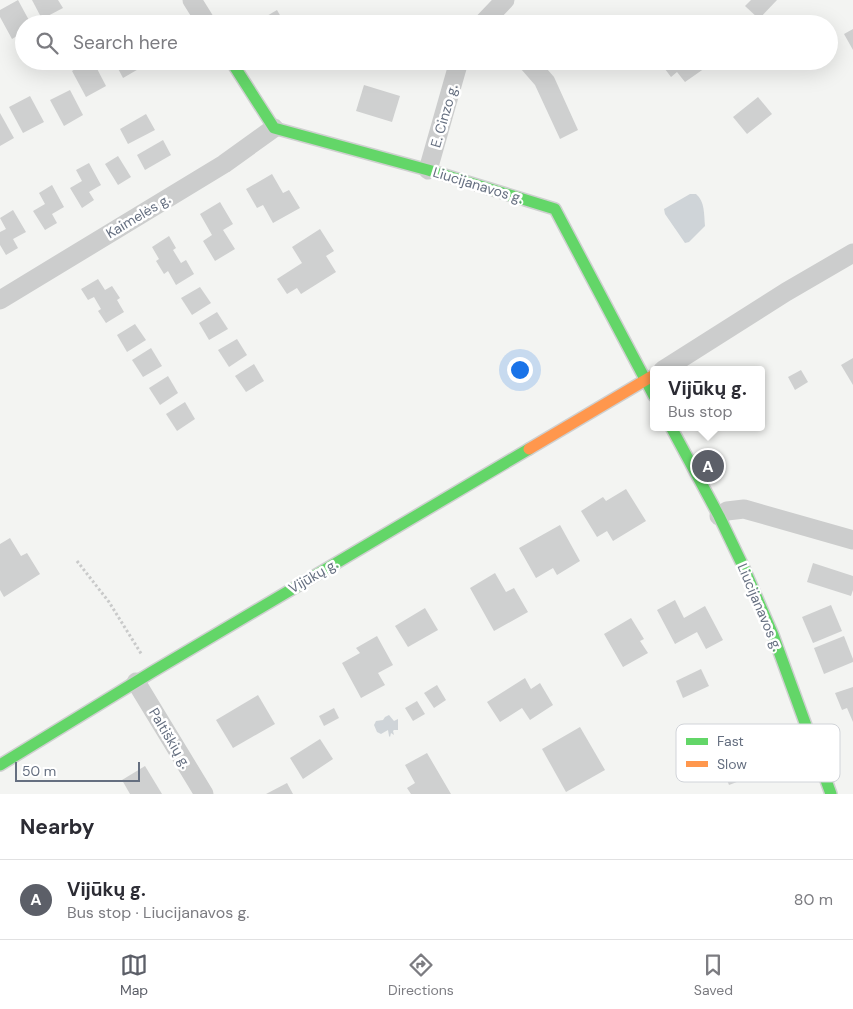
<!DOCTYPE html>
<meta charset="utf-8">
<style>
:root{--surface:#fff;--page:#f2f2f3;--text:#2b2b33;--muted:#7c7c81;--line:#e1e1e2;--accent:#5c5f68}
body{margin:0;font-family:"DM Sans",sans-serif;background:var(--page);color:var(--text)}
.scale{position:absolute;left:15px;bottom:12px;width:125px;box-sizing:border-box;padding-left:5px;border:2px solid #656f80;border-top:0;font-size:14px;line-height:18px;white-space:nowrap;color:#656f80;-webkit-text-stroke:4px #fff;paint-order:stroke}
.you{position:absolute;left:519px;top:369px;width:18px;height:18px;margin:-12px;border:4px solid #fff;border-radius:50%;background:#1a73e8;box-shadow:0 0 0 8px #1a73e833}
.badge{display:grid;place-items:center;width:32px;height:32px;border-radius:50%;background:var(--accent);color:#fff;font-size:16px;font-weight:700}
.pin{position:absolute;translate:-50% -50%;border:2px solid #fff;box-shadow:0 1px 5px #0006}
.popup{position:absolute;left:650px;top:366px;width:115px;height:65px;box-sizing:border-box;display:grid;place-content:center;border-radius:5px;background:var(--surface);filter:drop-shadow(0 1px 4px #0005);font-size:16px;white-space:nowrap;color:var(--muted)}
.popup b{font-size:19px;color:var(--text)}
.popup::after{content:'';position:absolute;left:50%;top:100%;margin-left:-10px;border:10px solid transparent;border-top-color:var(--surface)}
.list{margin:0;padding:0;list-style:none}
h2{display:flex;justify-content:space-between;align-items:center;height:65px;margin:0;padding:0 20px;font-size:21px}
h2 small{font-size:16px;font-weight:400;color:var(--muted)}
.list li{display:grid;grid-template-columns:32px 1fr auto;gap:15px;align-items:center;box-sizing:border-box;height:80px;padding:0 20px;border-top:1px solid var(--line)}
.list b{display:block;font-size:19px;white-space:nowrap}
.list p{margin:0;font-size:16px;white-space:nowrap;color:var(--muted)}
.list em{font-size:16px;font-style:normal;color:var(--muted)}
.icon{flex:none;width:28px;height:28px;fill:none;stroke:currentColor;stroke-width:2;stroke-linecap:round;stroke-linejoin:round}
.map{position:relative;flex:none;width:853px;height:794px;overflow:hidden}
.search{position:absolute;background:var(--surface);box-shadow:0 5px 20px #0002;left:15px;right:15px;top:15px;height:55px;display:flex;align-items:center;gap:12px;box-sizing:border-box;padding:0 18px;border-radius:28px;color:var(--muted);font-size:19px}
.sheet{height:145px;background:var(--surface)}
nav{display:flex;justify-content:space-around;align-items:center;box-sizing:border-box;height:70px;border-top:1px solid var(--line);background:var(--surface);font-size:14px;color:var(--muted)}
nav a{display:grid;justify-items:center;gap:2px}
nav .on{color:var(--accent)}
.map>svg:first-child{display:block}
</style>
<div class="map">
<svg width="853" height="794" viewBox="0 0 853 794">
<rect width="100%" height="100%" fill="#f3f4f2"/>
<g fill="#cfd4d8">
<path d="M 690,194 L 696,194 C 705,201 704,215 705,226 L 689,242 L 685,243 L 665,214 L 664,209 Z"/>
<path d="M 389,715 L 394,721 L 398,719 L 398,730 L 394,730 L 393,731 L 394,735 L 391,733 L 390,737 L 389,736 L 388,730 L 381,734 L 377,732 L 374,725 L 376,721 L 383,720 L 385,717 Z"/>
</g>
<g fill="#cfd0d0">
<path d="M 18,0 L 31,24 L 24,24 L 24,32 L 12,39 L 0,17 L 0,10 Z"/>
<path d="M 32,0 L 58,0 L 63,8 L 42,19 Z"/>
<path d="M 751,0 L 777,0 L 759,19 L 745,6 Z"/>
<path d="M 277,10 L 285,24 L 253,24 Z"/>
<path d="M 853,29 L 853,50 L 844,34 Z"/>
<path d="M 89,61 L 93,61 L 106,86 L 86,97 L 72,71 Z"/>
<path d="M 114,61 L 139,61 L 142,67 L 123,78 Z"/>
<path d="M 514,61 L 540,61 L 554,77 L 578,130 L 560,139 L 535,85 Z"/>
<path d="M 659,61 L 700,61 L 705,68 L 685,82 L 677,72 L 671,77 Z"/>
<path d="M 364,85 L 400,96 L 392,122 L 356,111 Z"/>
<path d="M 70,90 L 83,115 L 64,126 L 50,100 Z"/>
<path d="M 30,96 L 44,122 L 23,133 L 9,107 Z"/>
<path d="M 758,97 L 772,114 L 747,134 L 733,117 Z"/>
<path d="M 0,113 L 14,138 L 0,146 Z"/>
<path d="M 146,114 L 155,130 L 128,144 L 120,129 Z"/>
<path d="M 163,140 L 171,155 L 145,170 L 137,155 Z"/>
<path d="M 118,156 L 131,177 L 118,185 L 105,164 Z"/>
<path d="M 89,163 L 101,185 L 89,192 L 94,200 L 82,208 L 70,188 L 82,181 L 76,170 Z"/>
<path d="M 272,174 L 283,193 L 289,190 L 300,208 L 273,223 L 263,205 L 257,208 L 246,189 Z"/>
<path d="M 52,185 L 64,207 L 52,214 L 57,223 L 45,230 L 33,211 L 45,204 L 39,193 Z"/>
<path d="M 220,202 L 233,224 L 223,230 L 235,249 L 215,261 L 203,241 L 212,235 L 200,214 Z"/>
<path d="M 13,210 L 26,232 L 13,239 L 18,248 L 6,255 L 0,245 L 0,232 L 6,229 L 0,218 Z"/>
<path d="M 320,229 L 334,251 L 326,256 L 336,272 L 301,294 L 297,288 L 287,294 L 277,279 L 302,263 L 292,247 Z"/>
<path d="M 169,236 L 176,248 L 173,250 L 181,263 L 186,260 L 194,274 L 176,285 L 168,271 L 164,274 L 156,261 L 159,259 L 152,247 Z"/>
<path d="M 98,279 L 105,290 L 112,286 L 120,298 L 117,300 L 124,312 L 106,323 L 98,311 L 101,309 L 94,297 L 88,300 L 81,289 Z"/>
<path d="M 200,287 L 211,303 L 192,315 L 181,298 Z"/>
<path d="M 217,312 L 228,329 L 209,340 L 199,323 Z"/>
<path d="M 135,324 L 146,340 L 127,352 L 117,335 Z"/>
<path d="M 237,339 L 247,355 L 229,367 L 218,350 Z"/>
<path d="M 151,348 L 162,366 L 143,377 L 132,360 Z"/>
<path d="M 853,358 L 853,385 L 841,365 Z"/>
<path d="M 254,364 L 264,381 L 246,392 L 235,376 Z"/>
<path d="M 801,370 L 808,382 L 795,390 L 788,377 Z"/>
<path d="M 168,376 L 178,393 L 160,405 L 149,388 Z"/>
<path d="M 185,402 L 195,419 L 177,431 L 166,414 Z"/>
<path d="M 626,489 L 646,521 L 613,541 L 607,531 L 597,537 L 581,511 L 603,497 L 606,501 Z"/>
<path d="M 560,525 L 580,561 L 557,575 L 553,568 L 536,578 L 519,548 Z"/>
<path d="M 10,538 L 21,556 L 27,553 L 40,574 L 4,597 L 0,590 L 0,544 Z"/>
<path d="M 813,563 L 853,576 L 853,590 L 851,596 L 807,582 Z"/>
<path d="M 495,573 L 506,592 L 514,588 L 528,612 L 494,631 L 470,588 Z"/>
<path d="M 675,600 L 684,618 L 705,606 L 723,640 L 706,649 L 697,632 L 675,644 L 657,610 Z"/>
<path d="M 831,605 L 842,631 L 813,643 L 802,617 Z"/>
<path d="M 425,608 L 438,630 L 408,647 L 395,626 Z"/>
<path d="M 631,618 L 644,639 L 640,641 L 648,653 L 623,667 L 604,634 Z"/>
<path d="M 377,636 L 393,665 L 378,673 L 385,685 L 361,698 L 342,663 L 360,653 L 356,648 Z"/>
<path d="M 844,636 L 853,659 L 853,662 L 824,674 L 814,648 Z"/>
<path d="M 701,669 L 709,686 L 683,698 L 676,681 Z"/>
<path d="M 525,678 L 531,689 L 540,683 L 553,705 L 530,720 L 522,708 L 500,722 L 487,702 Z"/>
<path d="M 437,685 L 446,700 L 434,708 L 424,693 Z"/>
<path d="M 853,687 L 853,722 L 847,708 L 842,710 L 835,693 Z"/>
<path d="M 258,695 L 275,724 L 233,748 L 216,720 Z"/>
<path d="M 417,701 L 425,714 L 413,721 L 405,708 Z"/>
<path d="M 334,708 L 339,718 L 324,726 L 319,716 Z"/>
<path d="M 580,727 L 605,770 L 566,792 L 542,749 Z"/>
<path d="M 320,739 L 333,759 L 303,779 L 290,758 Z"/>
<path d="M 752,747 L 757,762 L 769,758 L 775,776 L 758,782 L 755,775 L 729,785 L 719,759 Z"/>
<path d="M 427,753 L 451,794 L 411,794 L 407,788 L 415,783 L 405,765 Z"/>
<path d="M 145,766 L 162,794 L 130,794 L 122,780 Z"/>
<path d="M 287,783 L 293,794 L 266,794 Z"/>
</g>
<g fill="none" stroke-linecap="round" stroke-linejoin="round">
<g stroke="#cfd0d0" stroke-width="14">
<g id="fast">
<path d="M 231,61 L 274,128 L 428,170 L 555,209 L 654,396"/>
<path d="M 671,427 L 719,516 L 743,566 L 773,635 L 831,794"/>
<path d="M 0,765 L 152,672 L 529,449"/>
</g>
</g>
<g stroke="#cfd0d0" stroke-width="14">
<path id="slow" d="M 529,449 L 654,375"/>
</g>
<path stroke="#c9caca" stroke-width="3" stroke-dasharray="2.5 2.5" stroke-linecap="butt" d="M 77,561 L 109,602 L 142,655"/>
<g stroke="#cccdcd" stroke-width="19">
<path d="M 192,0 L 207,24"/>
<path d="M 482,24 L 505,0"/>
<path d="M 428,170 L 459,61"/>
<path d="M 0,300 L 224,164 L 274,128"/>
<path d="M 663,370 L 786,292 L 853,253"/>
<path d="M 719,516 L 727,511 L 744,509 L 853,540"/>
<path d="M 136,682 L 204,794"/>
</g>
<use href="#fast" stroke="#63d668" stroke-width="11"/>
<use href="#slow" stroke="#ff974d" stroke-width="11"/>
</g>
<g text-anchor="middle" dominant-baseline="central" stroke-width="5" stroke-linejoin="round" paint-order="stroke">
<g font-size="14" fill="#656f80" stroke="#fff">
<text transform="translate(444 116) rotate(-74)">E. Cinzo g.</text>
<text transform="translate(478 185) rotate(17)">Liucijanavos g.</text>
<text transform="translate(138 216) rotate(-31)">Kaimelės g.</text>
<text transform="translate(313 576) rotate(-30)">Vijūkų g.</text>
<text transform="translate(760 607) rotate(67)">Liucijanavos g.</text>
<text transform="translate(170 738) rotate(59)">Paltiškių g.</text>
</g>
</g>
<rect x="676" y="724" width="164" height="58" rx="8" fill="#fff" stroke="#d1d4d9" stroke-width="1"/>
<rect x="686" y="738" width="22" height="7" fill="#63d668"/>
<rect x="686" y="761" width="22" height="6" fill="#ff974d"/>
<g font-size="14" fill="#656f80">
<text x="717" y="746">Fast</text>
<text x="717" y="769">Slow</text>
</g>
</svg>
<div class="scale">50 m</div>
<div class="you"></div>
<div class="pin badge" style="left:708px;top:466px">A</div>
<div class="popup"><b>Vijūkų g.</b>Bus stop</div>
<div class="search"><svg class="icon" aria-label="search" viewBox="0 0 24 24"><circle cx="10" cy="10" r="6"/><path d="M15 15l6 6"/></svg>Search here</div>
</div>
<section class="sheet">
<h2>Nearby<small></small></h2>
<ul class="list">
<li><span class="badge">A</span><div><b>Vijūkų g.</b><p>Bus stop · Liucijanavos g.</p></div><em>80 m</em></li>
</ul>
</section>
<nav>
<a class="on"><svg class="icon" aria-label="map" viewBox="0 0 24 24"><path d="M3 6l6-2 6 2 6-2v14l-6 2-6-2-6 2zM9 4v14M15 6v14"/></svg>Map</a>
<a><svg class="icon" aria-label="directions" viewBox="0 0 24 24"><path d="M12 3l9 9-9 9-9-9zM9 14v-3h6M13 9l2 2-2 2"/></svg>Directions</a>
<a><svg class="icon" aria-label="saved" viewBox="0 0 24 24"><path d="M7 4h10v16l-5-4-5 4z"/></svg>Saved</a>
</nav>
